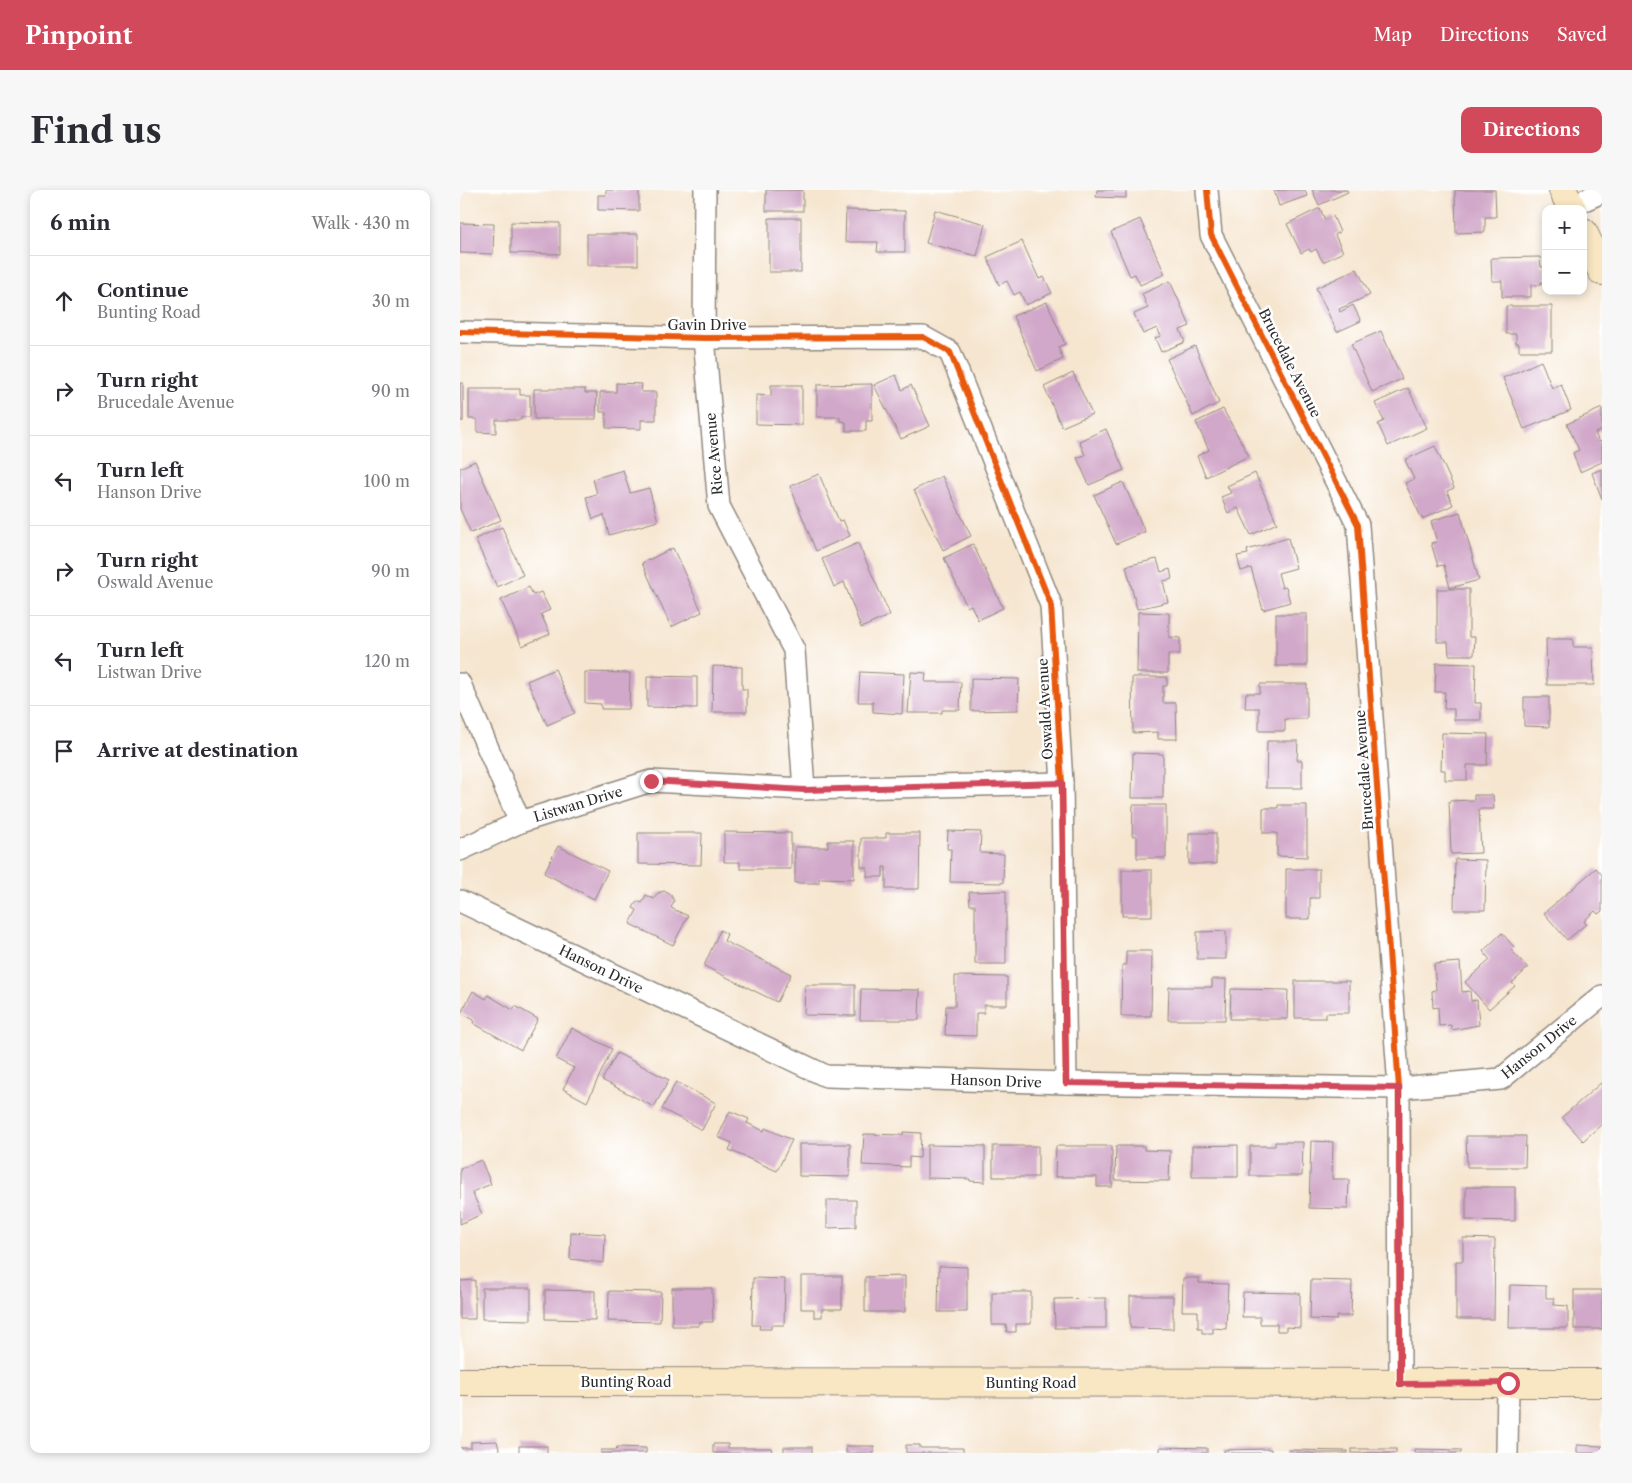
<!DOCTYPE html>
<meta charset="utf-8">
<style>
:root{--surface:#fff;--page:#f7f7f7;--text:#2b2b33;--muted:#7c7c81;--line:#e1e1e2;--accent:#d1495b}
body{margin:0;font-family:"Libre Caslon Text",serif;background:var(--page);color:var(--text)}
.controls{position:absolute;right:15px;top:15px;display:grid;overflow:hidden;border-radius:10px;box-shadow:0 2px 8px #0003}
.controls button{width:45px;height:45px;display:grid;place-items:center;padding:0;border:0;border-bottom:1px solid var(--line);background:var(--surface);color:var(--text);font:25px sans-serif}
.stop{position:absolute;width:15px;height:15px;margin:-11px;border:4px solid #d1495b;border-radius:50%;background:#fff}
.stop.end{background:#d1495b;border-color:#fff;box-shadow:0 1px 5px #0008}
.list{margin:0;padding:0;list-style:none}
h2{display:flex;justify-content:space-between;align-items:center;height:65px;margin:0;padding:0 20px;font-size:21px}
h2 small{font-size:16px;font-weight:400;color:var(--muted)}
.list li{display:grid;grid-template-columns:32px 1fr auto;gap:15px;align-items:center;box-sizing:border-box;height:90px;padding:0 20px;border-top:1px solid var(--line)}
.list b{display:block;font-size:19px;white-space:nowrap}
.list p{margin:0;font-size:16px;white-space:nowrap;color:var(--muted)}
.list em{font-size:16px;font-style:normal;color:var(--muted)}
.icon{flex:none;width:28px;height:28px;fill:none;stroke:currentColor;stroke-width:2;stroke-linecap:round;stroke-linejoin:round}
.map{position:relative;flex:none;width:1142px;height:1263px;overflow:hidden;border-radius:10px}
header{display:flex;align-items:center;gap:30px;box-sizing:border-box;height:70px;padding:0 25px;background:var(--accent);color:#fff}
header strong{font-size:24px}
nav{display:flex;gap:28px;margin-inline-start:auto;font-size:18px}
.intro{display:flex;align-items:center;justify-content:space-between;box-sizing:border-box;height:120px;padding:0 30px}
h1{margin:0;font-size:35px}
.button{padding:12px 22px;border-radius:10px;background:var(--accent);color:#fff;font-size:18px;font-weight:700}
main{display:flex;gap:30px;padding:0 30px}
aside{flex:1;background:var(--surface);border-radius:10px;box-shadow:0 2px 8px #0003}
.map>svg:first-child{display:block}
</style>
<header>
<strong>Pinpoint</strong>
<nav><a>Map</a><a>Directions</a><a>Saved</a></nav>
</header>
<div class="intro"><h1>Find us</h1><a class="button">Directions</a></div>
<main>
<aside>
<h2>6 min<small>Walk · 430 m</small></h2>
<ul class="list">
<li><svg class="icon" aria-label="ahead" viewBox="0 0 24 24"><path d="M12 20V5M6 11l6-6 6 6"/></svg><div><b>Continue</b><p>Bunting Road</p></div><em>30 m</em></li>
<li><svg class="icon" aria-label="right" viewBox="0 0 24 24"><path d="M7 20v-9h11M14 6l5 5-5 5"/></svg><div><b>Turn right</b><p>Brucedale Avenue</p></div><em>90 m</em></li>
<li><svg class="icon" aria-label="left" viewBox="0 0 24 24"><path d="M17 20v-9H6M10 6l-5 5 5 5"/></svg><div><b>Turn left</b><p>Hanson Drive</p></div><em>100 m</em></li>
<li><svg class="icon" aria-label="right" viewBox="0 0 24 24"><path d="M7 20v-9h11M14 6l5 5-5 5"/></svg><div><b>Turn right</b><p>Oswald Avenue</p></div><em>90 m</em></li>
<li><svg class="icon" aria-label="left" viewBox="0 0 24 24"><path d="M17 20v-9H6M10 6l-5 5 5 5"/></svg><div><b>Turn left</b><p>Listwan Drive</p></div><em>120 m</em></li>
<li><svg class="icon" aria-label="arrive" viewBox="0 0 24 24"><path d="M6 21V4h12l-3 4 3 4H6"/></svg><div><b>Arrive at destination</b></div></li>
</ul>
</aside>
<div class="map">
<svg width="1142" height="1263" viewBox="0 0 1142 1263">
<rect width="100%" height="100%" fill="#fff"/>
<filter id="ink" filterUnits="userSpaceOnUse"><feTurbulence type="fractalNoise" baseFrequency=".02" numOctaves="2"/><feDisplacementMap in="SourceGraphic" scale="10" xChannelSelector="R" yChannelSelector="G"/><feConvolveMatrix kernelMatrix="1 2 1 2 8 2 1 2 1" color-interpolation-filters="sRGB"/></filter>
<filter id="wash" filterUnits="userSpaceOnUse"><feTurbulence type="fractalNoise" baseFrequency=".0096" numOctaves="4" result="noise"/><feDisplacementMap in="SourceGraphic" scale="20" xChannelSelector="R" yChannelSelector="G"/><feGaussianBlur stdDeviation="1.12" result="paint"/><feColorMatrix in="noise" values="0 0 0 0 0 0 0 0 0 0 0 0 0 0 0 0 0 1.4 0 .05"/><feComposite in="paint" operator="in"/></filter>
<g filter="url(#wash)">
<rect width="100%" height="100%" fill="#f6e6d0"/>
<g id="blocks">
<g fill="#d1a8c9">
<path d="M 146,0 L 179,0 L 179,21 L 138,20 L 138,5 L 146,5 Z"/>
<rect x="306" y="0" width="37" height="21"/>
<path d="M 637,0 L 666,0 L 666,8 L 636,7 Z"/>
<path d="M 814,0 L 845,0 L 847,6 L 819,16 Z"/>
<path d="M 852,0 L 887,0 L 888,2 L 859,15 Z"/>
<path d="M 995,0 L 1035,0 L 1036,27 L 1025,27 L 1025,42 L 996,43 Z"/>
<path d="M 860,18 L 865,30 L 873,26 L 880,42 L 875,45 L 883,62 L 863,72 L 856,59 L 851,62 L 849,59 L 841,63 L 827,34 Z"/>
<path d="M 386,20 L 445,21 L 445,62 L 417,62 L 418,52 L 385,52 Z"/>
<path d="M 475,20 L 525,34 L 517,66 L 466,53 Z"/>
<rect x="309" y="28" width="32" height="54"/>
<path d="M 680,29 L 705,84 L 680,95 L 675,84 L 670,86 L 651,42 Z"/>
<path d="M 51,32 L 100,33 L 100,64 L 51,63 Z"/>
<path d="M 0,33 L 34,34 L 33,64 L 0,63 Z"/>
<rect x="127" y="44" width="51" height="31"/>
<path d="M 562,51 L 579,89 L 584,87 L 592,103 L 566,115 L 560,102 L 554,105 L 547,91 L 539,95 L 527,67 Z"/>
<path d="M 1080,67 L 1081,77 L 1086,77 L 1086,92 L 1081,92 L 1081,95 L 1071,95 L 1071,107 L 1042,107 L 1042,91 L 1032,91 L 1031,68 Z"/>
<path d="M 897,79 L 910,105 L 879,119 L 880,122 L 893,115 L 901,131 L 877,142 L 856,98 Z"/>
<path d="M 710,91 L 730,136 L 720,140 L 725,152 L 701,162 L 695,148 L 701,146 L 697,138 L 683,144 L 674,124 L 688,118 L 682,104 Z"/>
<path d="M 587,112 L 605,154 L 598,157 L 603,169 L 577,181 L 553,126 Z"/>
<path d="M 1046,116 L 1092,116 L 1092,161 L 1059,161 L 1059,153 L 1056,153 L 1056,144 L 1046,144 Z"/>
<path d="M 921,141 L 942,189 L 912,202 L 891,154 Z"/>
<path d="M 735,156 L 759,213 L 733,226 L 707,169 Z"/>
<path d="M 1081,171 L 1092,198 L 1101,194 L 1111,220 L 1064,239 L 1043,188 Z"/>
<path d="M 613,183 L 632,224 L 602,237 L 584,197 Z"/>
<path d="M 436,185 L 442,200 L 451,195 L 470,236 L 441,249 L 414,195 Z"/>
<rect x="0" y="193" width="3" height="38"/>
<path d="M 156,193 L 182,194 L 181,202 L 196,202 L 196,230 L 181,230 L 181,239 L 146,238 L 146,222 L 140,222 L 140,202 L 156,202 Z"/>
<path d="M 412,194 L 412,231 L 406,231 L 406,241 L 386,241 L 386,232 L 380,231 L 380,227 L 357,227 L 357,195 Z"/>
<path d="M 311,195 L 342,195 L 342,235 L 296,234 L 296,205 L 311,206 Z"/>
<path d="M 948,198 L 967,238 L 928,256 L 918,234 L 924,231 L 915,213 Z"/>
<path d="M 9,199 L 60,199 L 60,205 L 70,205 L 70,227 L 61,227 L 61,230 L 36,230 L 36,243 L 17,242 L 17,229 L 9,229 Z"/>
<path d="M 74,199 L 125,199 L 125,203 L 137,203 L 136,229 L 74,229 Z"/>
<path d="M 1142,218 L 1142,240 L 1135,243 L 1139,252 L 1142,251 L 1142,272 L 1120,282 L 1113,263 L 1119,260 L 1107,234 Z"/>
<path d="M 763,219 L 789,266 L 746,287 L 737,266 L 749,260 L 736,232 Z"/>
<path d="M 646,239 L 664,280 L 629,295 L 617,268 L 625,265 L 619,251 Z"/>
<path d="M 975,256 L 994,298 L 987,301 L 993,315 L 962,329 L 945,293 L 954,289 L 945,270 Z"/>
<path d="M 15,271 L 41,330 L 11,343 L 0,319 L 0,278 Z"/>
<path d="M 1142,279 L 1142,309 L 1132,283 Z"/>
<path d="M 163,280 L 170,303 L 189,298 L 198,331 L 149,345 L 144,325 L 133,329 L 126,307 L 137,304 L 133,289 Z"/>
<path d="M 795,283 L 817,333 L 791,345 L 778,318 L 768,323 L 761,307 L 771,303 L 767,296 Z"/>
<path d="M 359,284 L 379,331 L 383,330 L 390,346 L 356,361 L 330,296 Z"/>
<path d="M 482,286 L 511,346 L 483,360 L 454,300 Z"/>
<path d="M 663,292 L 685,342 L 656,354 L 634,305 Z"/>
<path d="M 1000,322 L 1019,390 L 990,398 L 984,375 L 978,376 L 971,353 L 977,352 L 971,331 Z"/>
<path d="M 42,337 L 63,385 L 37,397 L 15,349 Z"/>
<path d="M 828,348 L 836,378 L 818,383 L 822,398 L 826,397 L 830,412 L 803,420 L 791,378 L 781,381 L 777,366 L 788,364 L 787,360 Z"/>
<path d="M 398,353 L 430,425 L 401,438 L 384,392 L 374,397 L 362,369 Z"/>
<path d="M 513,354 L 543,418 L 518,430 L 511,415 L 507,417 L 484,368 Z"/>
<path d="M 213,358 L 242,422 L 211,437 L 182,373 Z"/>
<path d="M 697,369 L 701,382 L 710,379 L 712,389 L 703,391 L 708,412 L 677,419 L 666,376 Z"/>
<path d="M 69,397 L 73,405 L 81,402 L 90,420 L 81,424 L 90,444 L 62,456 L 41,410 Z"/>
<path d="M 977,399 L 1009,399 L 1009,447 L 1015,447 L 1014,465 L 989,465 L 988,452 L 977,452 Z"/>
<path d="M 678,422 L 709,423 L 709,447 L 720,448 L 720,464 L 708,464 L 708,483 L 677,483 Z"/>
<rect x="816" y="424" width="31" height="52"/>
<path d="M 1086,449 L 1113,449 L 1113,457 L 1133,457 L 1134,495 L 1087,495 Z"/>
<path d="M 976,473 L 1016,474 L 1015,513 L 1021,513 L 1021,530 L 994,530 L 994,519 L 984,519 L 985,502 L 975,502 Z"/>
<path d="M 253,476 L 282,477 L 282,499 L 287,499 L 287,522 L 252,522 Z"/>
<path d="M 95,479 L 115,523 L 87,535 L 67,491 Z"/>
<path d="M 125,482 L 170,483 L 169,519 L 141,519 L 141,514 L 125,513 Z"/>
<path d="M 400,482 L 444,484 L 442,524 L 413,522 L 413,512 L 398,512 Z"/>
<path d="M 451,482 L 466,483 L 465,492 L 501,492 L 500,520 L 482,520 L 482,523 L 448,523 Z"/>
<path d="M 187,486 L 237,487 L 237,518 L 187,517 Z"/>
<path d="M 672,487 L 707,487 L 707,496 L 703,496 L 703,513 L 716,513 L 717,549 L 698,549 L 698,542 L 673,543 Z"/>
<path d="M 511,488 L 559,489 L 558,520 L 511,521 Z"/>
<path d="M 800,494 L 847,494 L 847,529 L 825,529 L 825,541 L 799,541 L 799,518 L 785,518 L 786,503 L 800,503 Z"/>
<path d="M 1064,507 L 1089,507 L 1089,537 L 1064,536 Z"/>
<path d="M 982,543 L 1028,544 L 1027,575 L 1007,575 L 1007,590 L 985,590 L 985,580 L 981,580 Z"/>
<path d="M 807,551 L 838,551 L 837,570 L 842,570 L 842,598 L 806,598 Z"/>
<path d="M 673,563 L 703,564 L 703,608 L 672,608 Z"/>
<path d="M 1014,605 L 1033,605 L 1034,619 L 1019,619 L 1021,663 L 991,664 L 989,611 L 1014,610 Z"/>
<path d="M 673,615 L 706,615 L 706,668 L 677,668 L 677,646 L 672,646 Z"/>
<path d="M 818,615 L 847,615 L 847,667 L 817,666 L 817,643 L 803,643 L 803,618 L 818,618 Z"/>
<path d="M 488,641 L 521,642 L 520,663 L 544,664 L 543,693 L 490,692 L 491,659 L 487,659 Z"/>
<path d="M 264,642 L 331,643 L 331,679 L 280,679 L 280,672 L 264,672 Z"/>
<path d="M 178,643 L 242,643 L 241,675 L 178,674 Z"/>
<path d="M 426,643 L 460,643 L 459,699 L 426,699 L 426,677 L 423,677 L 423,687 L 407,687 L 407,677 L 401,677 L 401,648 L 426,648 Z"/>
<rect x="729" y="643" width="27" height="31"/>
<path d="M 368,651 L 394,651 L 394,689 L 359,688 L 359,693 L 335,693 L 335,657 L 368,657 Z"/>
<path d="M 98,656 L 148,681 L 134,709 L 84,683 Z"/>
<path d="M 995,669 L 1026,670 L 1025,720 L 994,720 Z"/>
<path d="M 1136,678 L 1142,685 L 1142,721 L 1138,724 L 1135,721 L 1124,731 L 1126,734 L 1107,750 L 1084,723 Z"/>
<path d="M 826,679 L 859,679 L 859,708 L 850,708 L 850,729 L 826,729 Z"/>
<rect x="662" y="680" width="30" height="46"/>
<path d="M 204,701 L 211,705 L 214,711 L 211,718 L 228,726 L 213,755 L 170,734 L 177,720 L 173,718 L 177,711 L 182,713 L 186,705 L 194,709 L 198,703 Z"/>
<path d="M 546,701 L 546,774 L 515,774 L 515,715 L 510,715 L 509,702 Z"/>
<path d="M 260,740 L 267,744 L 264,751 L 331,784 L 317,812 L 244,776 Z"/>
<path d="M 766,741 L 766,769 L 737,769 L 737,742 Z"/>
<path d="M 1042,743 L 1054,757 L 1051,760 L 1068,778 L 1052,793 L 1055,796 L 1029,819 L 1005,792 L 1030,770 L 1023,761 Z"/>
<path d="M 666,761 L 692,761 L 691,826 L 661,826 L 662,775 L 666,775 Z"/>
<path d="M 1000,772 L 1002,802 L 1010,801 L 1011,811 L 1017,810 L 1019,835 L 992,840 L 991,835 L 979,836 L 978,817 L 973,818 L 972,801 L 976,800 L 974,774 Z"/>
<path d="M 495,786 L 547,787 L 547,815 L 524,815 L 524,823 L 516,823 L 516,846 L 485,845 L 486,816 L 495,816 Z"/>
<path d="M 752,789 L 766,789 L 765,830 L 708,830 L 709,797 L 752,797 Z"/>
<path d="M 835,791 L 889,791 L 889,823 L 866,823 L 866,828 L 835,828 Z"/>
<path d="M 345,795 L 395,795 L 395,826 L 344,825 Z"/>
<path d="M 401,799 L 460,800 L 459,830 L 400,830 Z"/>
<path d="M 771,799 L 828,800 L 827,829 L 770,829 Z"/>
<path d="M 13,801 L 26,809 L 28,805 L 53,820 L 55,816 L 78,829 L 61,860 L 13,833 L 14,830 L 1,823 Z"/>
<path d="M 112,838 L 152,859 L 127,912 L 103,899 L 114,878 L 96,869 Z"/>
<path d="M 157,863 L 209,890 L 194,917 L 142,890 Z"/>
<path d="M 216,892 L 256,913 L 242,940 L 202,919 Z"/>
<path d="M 1142,892 L 1142,934 L 1123,951 L 1102,927 Z"/>
<path d="M 270,921 L 289,929 L 287,933 L 304,941 L 305,938 L 332,950 L 317,981 L 269,960 L 272,953 L 258,947 Z"/>
<path d="M 443,942 L 461,943 L 460,968 L 449,967 L 449,977 L 402,975 L 404,944 L 443,945 Z"/>
<path d="M 1006,946 L 1066,946 L 1065,977 L 1007,977 Z"/>
<path d="M 851,951 L 873,952 L 872,989 L 889,989 L 888,1019 L 849,1018 Z"/>
<path d="M 815,952 L 843,952 L 842,986 L 790,986 L 790,956 L 815,956 Z"/>
<path d="M 339,954 L 390,954 L 390,987 L 339,986 Z"/>
<path d="M 467,955 L 525,956 L 525,992 L 510,991 L 510,989 L 467,988 Z"/>
<path d="M 778,955 L 778,987 L 732,987 L 732,956 Z"/>
<rect x="533" y="956" width="45" height="31"/>
<path d="M 596,956 L 652,956 L 652,997 L 637,997 L 637,987 L 595,987 Z"/>
<path d="M 656,956 L 684,956 L 684,960 L 710,961 L 709,991 L 655,990 Z"/>
<path d="M 21,970 L 31,994 L 12,1002 L 22,1024 L 0,1034 L 0,979 Z"/>
<path d="M 1006,997 L 1055,997 L 1055,1031 L 1006,1030 Z"/>
<path d="M 367,1010 L 396,1010 L 396,1037 L 367,1038 Z"/>
<path d="M 111,1042 L 145,1044 L 144,1073 L 110,1069 Z"/>
<path d="M 1003,1048 L 1035,1049 L 1034,1129 L 996,1129 L 996,1071 L 1003,1071 Z"/>
<path d="M 479,1076 L 507,1077 L 507,1122 L 478,1122 Z"/>
<path d="M 341,1086 L 382,1086 L 382,1119 L 362,1119 L 362,1127 L 354,1127 L 354,1119 L 341,1119 Z"/>
<path d="M 445,1086 L 445,1122 L 405,1122 L 405,1087 Z"/>
<path d="M 293,1088 L 325,1089 L 324,1135 L 311,1135 L 311,1139 L 299,1139 L 300,1135 L 292,1135 Z"/>
<path d="M 723,1088 L 739,1088 L 739,1093 L 768,1094 L 766,1139 L 753,1138 L 753,1143 L 742,1143 L 742,1138 L 738,1138 L 738,1121 L 722,1121 Z"/>
<path d="M 15,1090 L 15,1129 L 0,1129 L 0,1091 Z"/>
<path d="M 851,1090 L 892,1091 L 891,1126 L 877,1126 L 876,1130 L 850,1129 Z"/>
<path d="M 1050,1095 L 1086,1096 L 1086,1108 L 1094,1108 L 1094,1115 L 1108,1116 L 1108,1138 L 1049,1138 Z"/>
<path d="M 22,1098 L 71,1098 L 71,1130 L 22,1129 Z"/>
<path d="M 212,1098 L 252,1098 L 253,1132 L 239,1132 L 239,1136 L 212,1136 Z"/>
<path d="M 85,1100 L 135,1101 L 135,1130 L 85,1129 Z"/>
<rect x="1114" y="1100" width="28" height="39"/>
<path d="M 149,1101 L 201,1102 L 200,1132 L 148,1131 Z"/>
<path d="M 532,1102 L 571,1102 L 571,1134 L 556,1134 L 556,1142 L 547,1142 L 546,1135 L 532,1135 Z"/>
<path d="M 783,1102 L 840,1103 L 840,1138 L 826,1137 L 826,1141 L 817,1141 L 817,1134 L 800,1134 L 800,1127 L 782,1127 Z"/>
<path d="M 670,1106 L 713,1106 L 713,1139 L 670,1138 Z"/>
<path d="M 646,1108 L 646,1138 L 595,1138 L 594,1109 Z"/>
<path d="M 37,1251 L 40,1263 L 0,1263 L 0,1258 L 11,1258 L 11,1252 Z"/>
<path d="M 253,1254 L 268,1254 L 268,1258 L 311,1258 L 312,1263 L 253,1263 Z"/>
<path d="M 446,1255 L 460,1255 L 460,1258 L 503,1258 L 503,1263 L 446,1263 Z"/>
<path d="M 1117,1255 L 1142,1256 L 1142,1263 L 1117,1263 Z"/>
<rect x="59" y="1256" width="28" height="7"/>
<rect x="386" y="1256" width="28" height="7"/>
<path d="M 157,1257 L 186,1258 L 186,1263 L 141,1263 L 141,1260 L 156,1260 Z"/>
<rect x="324" y="1257" width="28" height="6"/>
<path d="M 700,1257 L 747,1258 L 747,1263 L 700,1263 Z"/>
<path d="M 811,1259 L 811,1263 L 764,1263 L 764,1260 Z"/>
<rect x="892" y="1259" width="44" height="4"/>
<path d="M 954,1259 L 1001,1260 L 1001,1263 L 954,1263 Z"/>
<path d="M 828,1260 L 888,1261 L 888,1263 L 827,1263 Z"/>
</g>
</g>
</g>
<g filter="url(#ink)">
<use href="#blocks" fill-opacity="0" stroke="#90887e" stroke-width="1"/>
<g fill="none" stroke-linecap="round" stroke-linejoin="round">
<g stroke="#90887e" stroke-width="24">
<g id="street">
<path d="M 245,0 L 244,148 L 259,316 L 334,460 L 344,599"/>
<path d="M 747,0 L 751,45 L 898,335 L 939,898 L 940,1194"/>
<path d="M 1111,16 L 1142,2"/>
<path d="M 0,142 L 244,148 L 463,147 L 490,162 L 591,415 L 602,593 L 606,893"/>
<path d="M 0,494 L 60,632"/>
<path d="M 0,660 L 60,632 L 191,591 L 344,599 L 602,593"/>
<path d="M 0,711 L 366,886 L 606,893 L 939,898 L 1041,889 L 1142,806"/>
<path d="M 1047,1263 L 1048,1193"/>
</g>
</g>
<g stroke="#90887e" stroke-width="30">
<g id="secondary">
<path d="M 1103,0 L 1112,19"/>
<path d="M 1123,42 L 1142,81"/>
<path d="M 0,1192 L 1142,1193"/>
</g>
</g>
<use href="#street" stroke="#fff" stroke-width="21"/>
<use href="#secondary" stroke="#f9e7c3" stroke-width="28"/>
<g stroke="#fff" stroke-width="9">
<g id="cycleway">
<path d="M 747,0 L 751,45 L 898,335 L 939,898 L 940,1194"/>
<path d="M 0,142 L 244,148 L 463,147 L 490,162 L 591,415 L 602,593 L 606,893"/>
</g>
</g>
<use href="#cycleway" stroke="#e8590c" stroke-width="6"/>
</g>
</g>
<g fill="none" stroke-linecap="round" stroke-linejoin="round" filter="url(#ink)">
<path stroke="#d1495b" stroke-width="6" d="M 191,591 L 344,600 L 602,593 L 606,893 L 939,898 L 940,1194 L 1048,1193"/>
</g>
<g text-anchor="middle" dominant-baseline="central" stroke-width="5" stroke-linejoin="round" paint-order="stroke">
<g font-size="14" fill="#2b2b2b" stroke="#fff">
<text x="247" y="135">Gavin Drive</text>
<text transform="translate(830 173) rotate(63)">Brucedale Avenue</text>
<text transform="translate(254 264) rotate(-95)">Rice Avenue</text>
<text transform="translate(585 519) rotate(-93)">Oswald Avenue</text>
<text transform="translate(904 580) rotate(-94)">Brucedale Avenue</text>
<text transform="translate(118 614) rotate(-17)">Listwan Drive</text>
<text transform="translate(141 779) rotate(26)">Hanson Drive</text>
<text transform="translate(1079 857) rotate(-39)">Hanson Drive</text>
<text transform="translate(536 891) rotate(2)">Hanson Drive</text>
<text x="166" y="1192">Bunting Road</text>
<text x="571" y="1193">Bunting Road</text>
</g>
</g>
</svg>
<div class="controls">
<button>+</button>
<button>−</button>
</div>
<div class="stop" style="left:1048px;top:1193px"></div>
<div class="stop end" style="left:191px;top:591px"></div>
</div>
</main>
